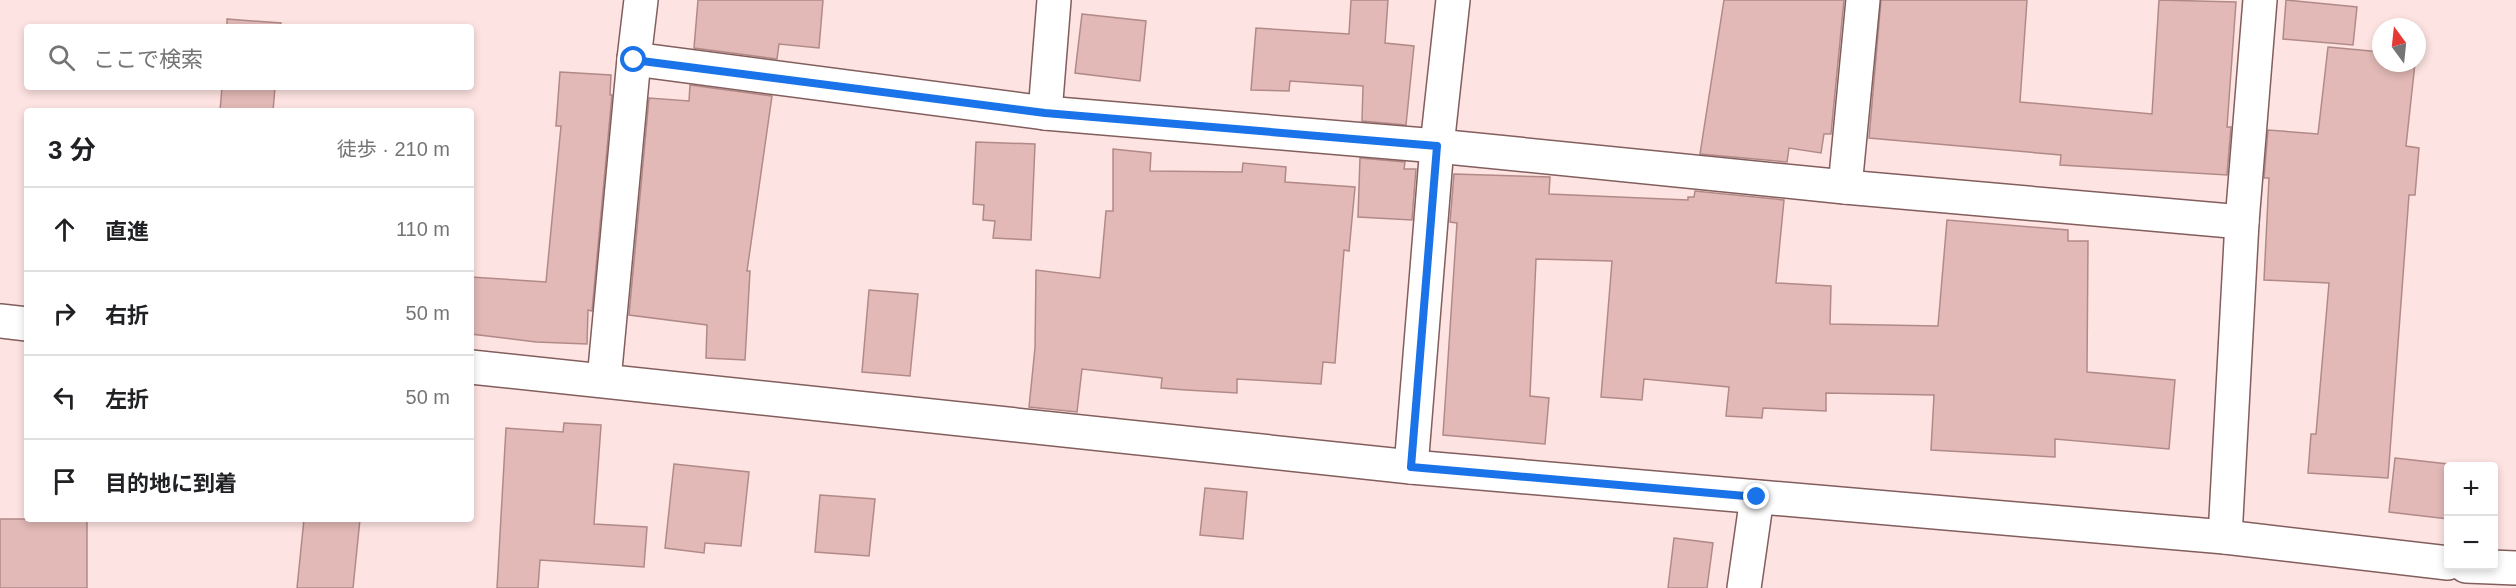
<!DOCTYPE html>
<html lang="ja">
<meta charset="utf-8">
<style>
:root{--surface:#fff;--page:#f6f6f6;--text:#202124;--muted:#757577;--line:#e0e0e0}
body{margin:0;font-family:Arial,"Noto Sans JP",sans-serif;background:var(--page);color:var(--text)}
.controls{position:absolute;right:18px;bottom:18px;display:grid;overflow:hidden;border-radius:6px;box-shadow:0 3px 9px #0003}
.controls button{width:54px;height:54px;display:grid;place-items:center;padding:0;border:0;border-bottom:2px solid var(--line);background:var(--surface);color:var(--text);font:30px sans-serif}
.compass{position:absolute;left:2372px;top:18px;width:54px;height:54px;border-radius:50%;background:var(--surface);box-shadow:0 3px 9px #0003;rotate:345deg}
.stop{position:absolute;width:18px;height:18px;margin:-14px;border:4px solid #1a73e8;border-radius:50%;background:#fff}
.stop.end{background:#1a73e8;border-color:#fff;box-shadow:0 2px 6px #0008}
.list{margin:0;padding:0;list-style:none}
h2{display:flex;justify-content:space-between;align-items:center;height:78px;margin:0;padding:0 24px;font-size:26px}
h2 small{font-size:20px;font-weight:400;color:var(--muted)}
.list li{display:grid;grid-template-columns:39px 1fr auto;gap:18px;align-items:center;box-sizing:border-box;height:84px;padding:0 24px;border-top:2px solid var(--line)}
.list b{display:block;font-size:22px;white-space:nowrap}
.list em{font-size:20px;font-style:normal;color:var(--muted)}
.icon{flex:none;width:33px;height:33px;fill:none;stroke:currentColor;stroke-width:2;stroke-linecap:round;stroke-linejoin:round}
.map{position:relative;flex:none;width:2516px;height:588px;overflow:hidden}
.search{position:absolute;background:var(--surface);box-shadow:0 3px 9px #0003;left:24px;top:24px;width:450px;height:66px;display:flex;align-items:center;gap:15px;box-sizing:border-box;padding:0 21px;border-radius:6px;color:var(--muted);font-size:22px}
.panel{position:absolute;background:var(--surface);box-shadow:0 3px 9px #0003;left:24px;top:108px;width:450px;height:414px;border-radius:6px}
.map>svg:first-child{display:block}
</style>
<div class="map">
<svg width="2516" height="588" viewBox="0 0 2516 588">
<rect width="100%" height="100%" fill="#fde3e1"/>
<g fill="#e2b9b6" stroke="#b18a88" stroke-width="1.5">
<path d="M 698,0 L 823,0 L 819,48 L 779,44 L 777,59 L 694,48 Z"/>
<path d="M 1351,0 L 1388,0 L 1385,43 L 1414,46 L 1406,125 L 1362,121 L 1363,86 L 1290,81 L 1289,91 L 1251,90 L 1256,28 L 1349,34 Z"/>
<path d="M 1724,0 L 1844,0 L 1831,134 L 1824,134 L 1821,153 L 1789,148 L 1787,162 L 1700,154 Z"/>
<path d="M 1881,0 L 2027,0 L 2020,102 L 2152,114 L 2159,0 L 2236,2 L 2227,127 L 2231,127 L 2227,175 L 2060,165 L 2061,155 L 1869,138 Z"/>
<path d="M 2286,0 L 2357,7 L 2353,45 L 2283,39 Z"/>
<path d="M 1082,14 L 1146,21 L 1140,81 L 1075,73 Z"/>
<path d="M 227,19 L 281,23 L 280,27 L 227,27 Z"/>
<path d="M 2328,47 L 2381,52 L 2381,63 L 2415,63 L 2406,146 L 2419,148 L 2415,195 L 2409,195 L 2388,478 L 2308,473 L 2311,434 L 2316,434 L 2329,283 L 2264,280 L 2269,178 L 2264,178 L 2268,130 L 2318,134 Z"/>
<path d="M 560,72 L 611,75 L 610,95 L 612,95 L 592,311 L 588,310 L 587,344 L 536,342 L 471,334 L 471,277 L 546,282 L 561,126 L 556,126 Z"/>
<path d="M 690,85 L 772,96 L 747,271 L 750,271 L 745,360 L 706,358 L 707,325 L 629,315 L 649,98 L 689,101 Z"/>
<path d="M 222,87 L 275,87 L 273,111 L 220,111 Z"/>
<path d="M 976,142 L 1035,144 L 1031,240 L 993,238 L 995,221 L 983,220 L 984,205 L 973,204 Z"/>
<path d="M 1113,149 L 1151,153 L 1150,171 L 1242,172 L 1243,163 L 1286,167 L 1285,182 L 1355,187 L 1349,251 L 1344,250 L 1335,363 L 1323,362 L 1321,384 L 1237,379 L 1237,393 L 1186,390 L 1161,388 L 1162,378 L 1082,369 L 1077,412 L 1029,407 L 1035,348 L 1036,270 L 1100,278 L 1106,211 L 1113,211 Z"/>
<path d="M 1360,158 L 1405,162 L 1404,169 L 1416,169 L 1412,220 L 1358,217 Z"/>
<path d="M 1454,174 L 1550,177 L 1549,194 L 1688,200 L 1688,197 L 1694,197 L 1695,191 L 1784,200 L 1776,283 L 1831,286 L 1830,324 L 1938,326 L 1947,220 L 2068,230 L 2068,241 L 2088,241 L 2087,372 L 2175,380 L 2169,449 L 2055,439 L 2055,457 L 1931,450 L 1934,395 L 1826,393 L 1826,411 L 1763,408 L 1762,418 L 1726,416 L 1729,387 L 1644,379 L 1642,400 L 1601,397 L 1612,261 L 1536,259 L 1530,396 L 1549,398 L 1545,444 L 1443,435 L 1457,223 L 1450,222 Z"/>
<path d="M 869,290 L 918,294 L 910,376 L 862,372 Z"/>
<path d="M 564,423 L 601,425 L 594,524 L 647,527 L 644,567 L 540,560 L 538,588 L 497,588 L 506,428 L 563,432 Z"/>
<path d="M 2395,458 L 2448,464 L 2448,519 L 2389,512 Z"/>
<path d="M 674,464 L 749,472 L 741,546 L 705,543 L 704,553 L 665,548 Z"/>
<path d="M 1205,488 L 1247,492 L 1243,539 L 1200,535 Z"/>
<path d="M 820,495 L 875,499 L 869,556 L 815,552 Z"/>
<rect x="0" y="519" width="87" height="69"/>
<path d="M 304,519 L 360,519 L 353,588 L 297,588 Z"/>
<path d="M 1674,538 L 1713,543 L 1707,588 L 1668,588 Z"/>
</g>
<g fill="none" stroke-linecap="round" stroke-linejoin="round">
<g stroke="#825e5c" stroke-width="36">
<g id="minor">
<path d="M 641,0 L 634,59 L 1045,113 L 1437,146 L 1845,187 L 2242,222"/>
<path d="M 1045,113 L 1054,0"/>
<path d="M 1845,187 L 1863,0"/>
<path d="M 0,321 L 27,324"/>
<path d="M 471,367 L 1411,467 L 2225,537 L 2448,563"/>
<path d="M 604,380 L 634,59"/>
<path d="M 1411,467 L 1437,146 L 1453,0"/>
<path d="M 2225,537 L 2242,222 L 2260,0"/>
<path d="M 2466,566 L 2516,568"/>
<path d="M 1744,588 L 1757,497"/>
</g>
</g>
<use href="#minor" stroke="#fff" stroke-width="33"/>
</g>
<g fill="none" stroke-linecap="round" stroke-linejoin="round">
<path stroke="#1a73e8" stroke-width="8" d="M 634,60 L 1045,113 L 1437,146 L 1411,467 L 1757,497"/>
</g>
</svg>
<div class="controls">
<button>+</button>
<button>−</button>
</div>
<svg class="compass" viewBox="-18 -18 36 36"><path d="M0-13l5 13h-10z" fill="#e53935"/><path d="M0 13l5-13h-10z" fill="#757577"/></svg>
<div class="stop" style="left:634px;top:60px"></div>
<div class="stop end" style="left:1757px;top:497px"></div>
<div class="search"><svg class="icon" aria-label="search" viewBox="0 0 24 24"><circle cx="10" cy="10" r="6"/><path d="M15 15l6 6"/></svg>ここで検索</div>
<section class="panel">
<h2>3 分<small>徒歩 · 210 m</small></h2>
<ul class="list">
<li><svg class="icon" aria-label="ahead" viewBox="0 0 24 24"><path d="M12 20V5M6 11l6-6 6 6"/></svg><div><b>直進</b></div><em>110 m</em></li>
<li><svg class="icon" aria-label="right" viewBox="0 0 24 24"><path d="M7 20v-9h11M14 6l5 5-5 5"/></svg><div><b>右折</b></div><em>50 m</em></li>
<li><svg class="icon" aria-label="left" viewBox="0 0 24 24"><path d="M17 20v-9H6M10 6l-5 5 5 5"/></svg><div><b>左折</b></div><em>50 m</em></li>
<li><svg class="icon" aria-label="arrive" viewBox="0 0 24 24"><path d="M6 21V4h12l-3 4 3 4H6"/></svg><div><b>目的地に到着</b></div></li>
</ul>
</section>
</div>
